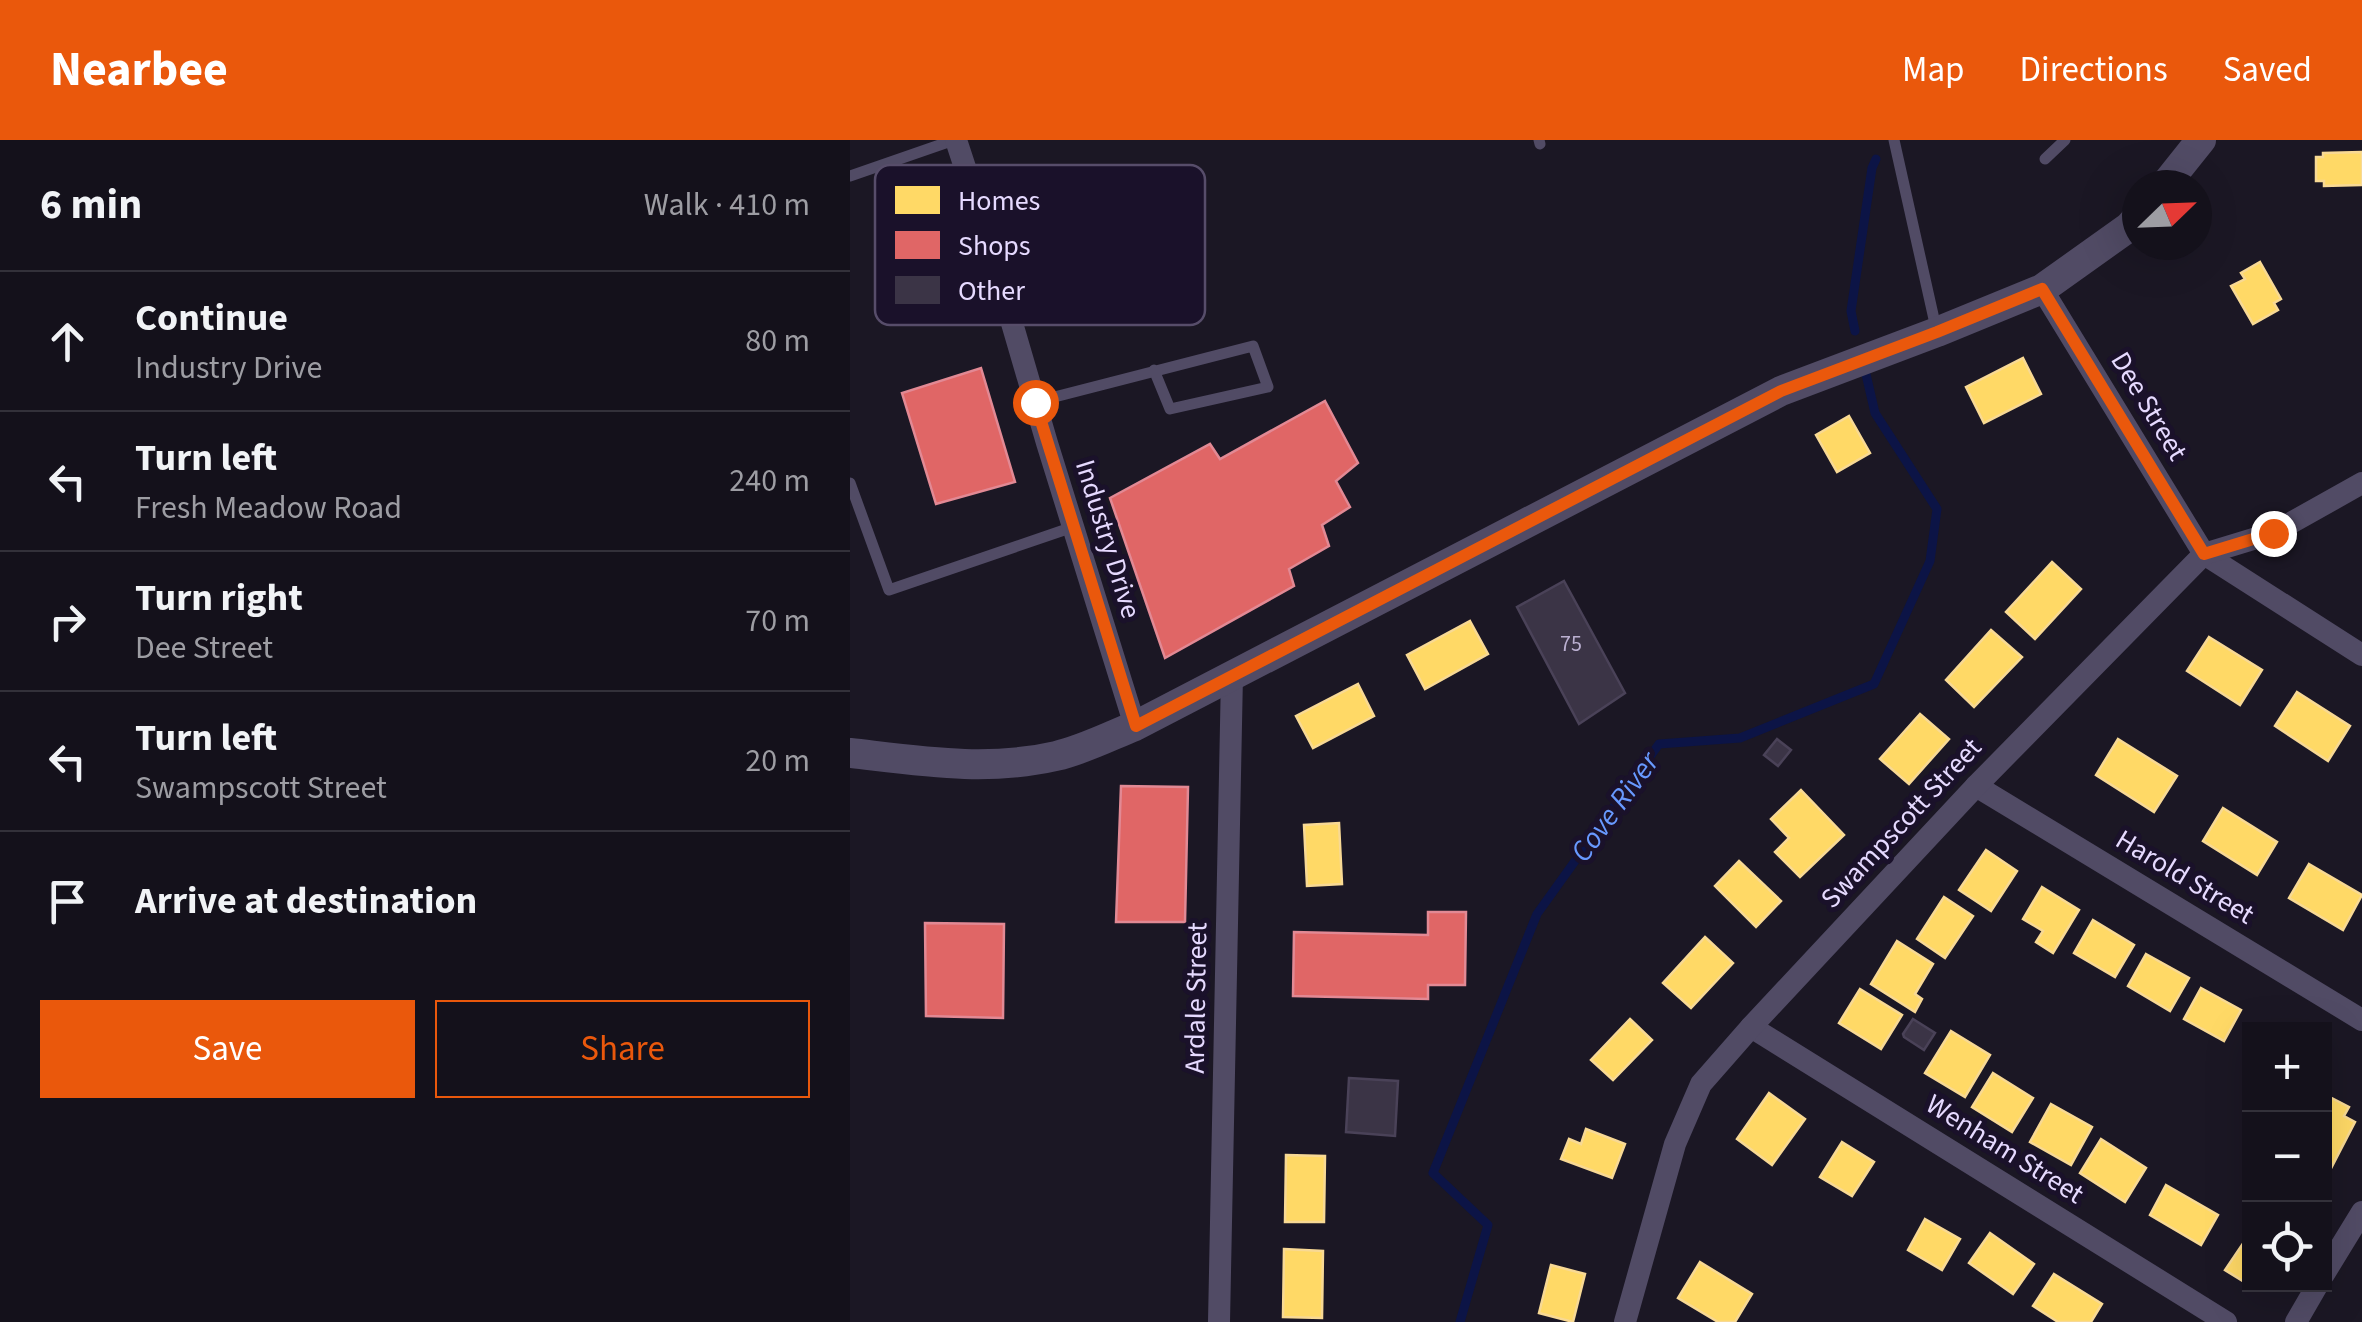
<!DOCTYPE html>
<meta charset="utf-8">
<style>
:root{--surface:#14111b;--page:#211f28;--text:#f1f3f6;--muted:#9d9da3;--line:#33313a;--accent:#ea580c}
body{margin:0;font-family:"Source Sans 3",sans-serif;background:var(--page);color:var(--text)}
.controls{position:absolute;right:30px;bottom:30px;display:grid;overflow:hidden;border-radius:0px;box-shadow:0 10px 40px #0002}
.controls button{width:90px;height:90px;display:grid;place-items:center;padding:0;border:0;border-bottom:2px solid var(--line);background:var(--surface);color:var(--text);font:50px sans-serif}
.compass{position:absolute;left:1272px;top:30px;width:90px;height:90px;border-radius:50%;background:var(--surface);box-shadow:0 10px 40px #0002;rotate:67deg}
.stop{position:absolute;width:30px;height:30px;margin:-22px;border:8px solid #ea580c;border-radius:50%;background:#fff}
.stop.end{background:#ea580c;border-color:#fff;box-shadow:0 2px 10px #0008}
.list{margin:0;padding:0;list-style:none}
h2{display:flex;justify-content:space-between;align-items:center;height:130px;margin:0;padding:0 40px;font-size:42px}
h2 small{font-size:32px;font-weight:400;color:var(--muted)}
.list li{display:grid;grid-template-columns:65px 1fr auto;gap:30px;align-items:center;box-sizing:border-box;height:140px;padding:0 40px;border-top:2px solid var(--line)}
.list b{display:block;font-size:38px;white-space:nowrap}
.list p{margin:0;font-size:32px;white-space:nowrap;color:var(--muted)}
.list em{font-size:32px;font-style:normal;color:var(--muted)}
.actions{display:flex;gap:20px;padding:30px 40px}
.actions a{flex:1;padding:22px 0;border:2px solid var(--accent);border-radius:0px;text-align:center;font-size:35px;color:var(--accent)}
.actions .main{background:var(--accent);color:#fff}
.icon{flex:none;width:55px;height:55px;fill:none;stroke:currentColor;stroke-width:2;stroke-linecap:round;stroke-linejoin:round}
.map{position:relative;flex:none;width:1512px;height:1182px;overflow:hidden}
header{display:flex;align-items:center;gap:60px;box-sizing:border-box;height:140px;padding:0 50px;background:var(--accent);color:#fff}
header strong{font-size:48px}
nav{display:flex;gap:55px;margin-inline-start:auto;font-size:35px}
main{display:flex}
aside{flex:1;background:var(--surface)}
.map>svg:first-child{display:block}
</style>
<header>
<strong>Nearbee</strong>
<nav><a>Map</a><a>Directions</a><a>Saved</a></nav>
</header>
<main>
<aside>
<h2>6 min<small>Walk · 410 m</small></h2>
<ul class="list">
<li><svg class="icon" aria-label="ahead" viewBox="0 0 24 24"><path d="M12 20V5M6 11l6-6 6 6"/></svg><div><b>Continue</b><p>Industry Drive</p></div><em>80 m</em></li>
<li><svg class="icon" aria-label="left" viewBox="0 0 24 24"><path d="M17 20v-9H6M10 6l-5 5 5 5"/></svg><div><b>Turn left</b><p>Fresh Meadow Road</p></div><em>240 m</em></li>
<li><svg class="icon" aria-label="right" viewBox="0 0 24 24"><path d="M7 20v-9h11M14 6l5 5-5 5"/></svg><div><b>Turn right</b><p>Dee Street</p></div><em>70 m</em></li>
<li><svg class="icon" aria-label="left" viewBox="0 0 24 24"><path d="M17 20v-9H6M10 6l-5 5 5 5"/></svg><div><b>Turn left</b><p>Swampscott Street</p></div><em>20 m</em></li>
<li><svg class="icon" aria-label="arrive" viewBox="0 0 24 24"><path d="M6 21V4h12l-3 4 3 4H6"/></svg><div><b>Arrive at destination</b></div></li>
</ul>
<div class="actions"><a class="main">Save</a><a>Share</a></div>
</aside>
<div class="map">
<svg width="1512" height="1182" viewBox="0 0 1512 1182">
<rect width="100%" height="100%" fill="#1b1724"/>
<g fill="#ffd966" stroke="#f8d994" stroke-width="2.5">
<path d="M 1512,12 L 1512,45 L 1474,46 L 1474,41 L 1466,41 L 1466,17 L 1473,17 L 1473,13 Z"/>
<path d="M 1410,122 L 1431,159 L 1424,163 L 1428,170 L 1403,184 L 1381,146 L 1395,139 L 1391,133 Z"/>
<path d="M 1173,218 L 1191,254 L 1134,283 L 1116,247 Z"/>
<path d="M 999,276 L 1020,313 L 987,332 L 966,295 Z"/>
<path d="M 1202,422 L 1231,449 L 1185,499 L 1156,472 Z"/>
<path d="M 620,481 L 638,514 L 575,549 L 557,515 Z"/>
<path d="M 1141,490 L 1172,517 L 1124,567 L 1096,540 Z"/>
<path d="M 1359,497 L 1412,530 L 1390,565 L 1337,531 Z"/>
<path d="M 508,544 L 524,576 L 463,608 L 446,576 Z"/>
<path d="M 1447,552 L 1500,586 L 1478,621 L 1425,586 Z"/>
<path d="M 1070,574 L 1099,599 L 1059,644 L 1030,619 Z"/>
<path d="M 1268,599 L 1327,636 L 1304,672 L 1246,635 Z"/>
<path d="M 951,650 L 994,695 L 950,737 L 925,712 L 939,698 L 921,679 Z"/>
<path d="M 1373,668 L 1427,702 L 1407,735 L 1353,701 Z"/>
<path d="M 489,683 L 492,744 L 457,746 L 454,685 Z"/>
<path d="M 1136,710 L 1167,731 L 1141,771 L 1109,750 Z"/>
<path d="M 889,721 L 931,761 L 906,787 L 865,746 Z"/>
<path d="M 1459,724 L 1512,755 L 1493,790 L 1439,758 Z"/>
<path d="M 1192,747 L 1229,770 L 1203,813 L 1186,802 L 1193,791 L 1173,779 Z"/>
<path d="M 1094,757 L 1123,776 L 1095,818 L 1067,799 Z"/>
<path d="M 1243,780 L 1284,805 L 1265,837 L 1224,813 Z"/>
<path d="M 855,797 L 883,823 L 841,868 L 813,843 Z"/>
<path d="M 1047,801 L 1083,824 L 1065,854 L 1072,859 L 1065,872 L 1021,844 Z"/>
<path d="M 1296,814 L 1339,838 L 1320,871 L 1278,846 Z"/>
<path d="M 1351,848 L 1391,870 L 1374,901 L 1334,879 Z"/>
<path d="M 1010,849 L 1052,875 L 1031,909 L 989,883 Z"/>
<path d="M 780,879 L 802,900 L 763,940 L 741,920 Z"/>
<path d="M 1101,891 L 1140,915 L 1115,957 L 1075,933 Z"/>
<path d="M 1143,933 L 1183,958 L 1162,992 L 1122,967 Z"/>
<path d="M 919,953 L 955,979 L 922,1025 L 887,999 Z"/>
<path d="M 1474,954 L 1499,967 L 1494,976 L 1505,982 L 1476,1038 L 1474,1037 Z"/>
<path d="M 1201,964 L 1242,987 L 1221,1025 L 1180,1002 Z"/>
<path d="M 736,989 L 775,1004 L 762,1038 L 711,1019 L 719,999 L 731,1004 Z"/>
<path d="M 1251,999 L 1296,1028 L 1275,1062 L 1230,1033 Z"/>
<path d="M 992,1002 L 1024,1022 L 1002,1056 L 970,1037 Z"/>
<path d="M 436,1015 L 475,1016 L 474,1082 L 435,1082 Z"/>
<path d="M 1316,1045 L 1368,1075 L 1351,1105 L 1300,1075 Z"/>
<path d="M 1075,1079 L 1110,1099 L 1092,1130 L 1058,1110 Z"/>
<path d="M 1140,1093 L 1184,1124 L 1163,1154 L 1119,1123 Z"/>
<path d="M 1400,1093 L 1400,1144 L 1406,1144 L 1404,1148 L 1375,1130 Z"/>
<path d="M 434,1109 L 473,1111 L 472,1178 L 433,1177 Z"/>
<path d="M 850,1122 L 902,1154 L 885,1182 L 868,1182 L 828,1158 Z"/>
<path d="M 701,1125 L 735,1134 L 723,1182 L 689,1173 Z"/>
<path d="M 1204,1134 L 1252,1164 L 1241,1182 L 1208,1182 L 1183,1166 Z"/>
</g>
<g fill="#e06666" stroke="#e28994" stroke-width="2.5">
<path d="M 131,228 L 165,342 L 86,364 L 52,253 Z"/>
<path d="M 475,261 L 508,323 L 486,341 L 500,367 L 472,385 L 479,406 L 439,429 L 444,446 L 315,518 L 260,358 L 360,304 L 370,319 Z"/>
<path d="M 271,646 L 338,647 L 335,782 L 266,782 Z"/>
<path d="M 578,772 L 616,772 L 615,845 L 578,845 L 578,859 L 443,856 L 444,792 L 578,795 Z"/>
<path d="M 75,783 L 154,784 L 153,878 L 76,876 Z"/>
</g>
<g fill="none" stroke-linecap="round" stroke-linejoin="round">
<g stroke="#0c1446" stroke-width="9">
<path d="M 1005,191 L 1001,171 L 1022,28 L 1026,19"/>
<path d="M 610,1182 L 638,1085 L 583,1033 L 687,774 L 809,604 L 890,598 L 1024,544 L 1080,421 L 1087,369 L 1025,273 L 1015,230"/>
</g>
</g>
<g fill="#3b3446" stroke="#4a4258" stroke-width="2.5">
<path d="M 714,441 L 775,553 L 729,584 L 667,467 Z"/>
<path d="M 927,599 L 941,610 L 928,626 L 914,615 Z"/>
<path d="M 1063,879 L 1085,893 L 1074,910 L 1054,897 L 1053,894 Z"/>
<path d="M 499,938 L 548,941 L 545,996 L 496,992 Z"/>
</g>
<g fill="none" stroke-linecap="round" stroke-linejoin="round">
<g stroke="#514b65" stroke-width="11">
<path d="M 689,0 L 690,4"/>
<path d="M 1044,0 L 1086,188"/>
<path d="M 1195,19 L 1215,0"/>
<path d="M 0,36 L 104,0"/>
<path d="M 185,262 L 403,206 L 418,247 L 320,269 L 304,230"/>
<path d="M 0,343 L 39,450 L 223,387"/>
</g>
<g stroke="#514b65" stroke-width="22">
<path d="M 106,0 L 129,70 L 197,303 L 285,586"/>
<path d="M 1192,149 L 1354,414 L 1512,515"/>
<path d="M 1126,646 L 1512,880"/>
<path d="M 901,887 L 1376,1182"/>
<path d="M 1474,1134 L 1512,1072"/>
<path d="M 369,1182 L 382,535"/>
<path d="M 775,1182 L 825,1004 L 851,944 L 901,887 L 1126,646 L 1354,414 L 1423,393 L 1512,343"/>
<path d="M 1446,1182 L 1468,1144"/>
</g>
<g stroke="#514b65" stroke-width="30">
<path d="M 1315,45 L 1351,0"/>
<path d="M 0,613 C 70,621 137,632 206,616 C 233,610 260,596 285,586 L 931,251 L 1087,192 L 1192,149 L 1279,87 L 1287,78"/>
</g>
</g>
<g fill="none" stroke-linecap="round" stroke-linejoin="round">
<path stroke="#ea580c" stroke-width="12" d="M 185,262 L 286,586 L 931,251 L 1087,192 L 1192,149 L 1354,414 L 1423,393"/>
</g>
<g text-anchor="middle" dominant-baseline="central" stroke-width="10" stroke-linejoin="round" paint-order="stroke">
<g font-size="22" fill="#bbb0d1">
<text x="721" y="504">75</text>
</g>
<g font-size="28" fill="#e6daff" stroke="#1a112a">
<text transform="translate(1299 266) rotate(59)">Dee Street</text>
<text transform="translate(258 399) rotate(73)">Industry Drive</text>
<text transform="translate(1051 683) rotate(-47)">Swampscott Street</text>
<text transform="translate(1335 737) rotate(31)">Harold Street</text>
<text transform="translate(346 858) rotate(-89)">Ardale Street</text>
<text transform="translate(1155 1009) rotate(32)">Wenham Street</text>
</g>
<g font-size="30" font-style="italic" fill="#6899ff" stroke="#1a112a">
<text transform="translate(765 667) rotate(-54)">Cove River</text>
</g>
</g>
<rect x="25" y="25" width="330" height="160" rx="15" fill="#1a112a" stroke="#574d6a" stroke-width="2.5"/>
<rect x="45" y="46" width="45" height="28" fill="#ffd966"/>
<rect x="45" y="91" width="45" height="28" fill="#e06666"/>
<rect x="45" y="136" width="45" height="28" fill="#3b3446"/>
<g font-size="28" fill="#e6daff">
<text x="108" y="70">Homes</text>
<text x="108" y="115">Shops</text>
<text x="108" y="160">Other</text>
</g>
</svg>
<div class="controls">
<button>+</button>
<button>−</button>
<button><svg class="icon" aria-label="locate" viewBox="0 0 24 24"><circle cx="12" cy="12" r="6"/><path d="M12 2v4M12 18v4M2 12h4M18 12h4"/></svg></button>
</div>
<svg class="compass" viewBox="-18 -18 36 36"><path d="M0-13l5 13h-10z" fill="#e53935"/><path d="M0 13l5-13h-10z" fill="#9d9da3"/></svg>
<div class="stop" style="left:185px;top:262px"></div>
<div class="stop end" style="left:1423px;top:393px"></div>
</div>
</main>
